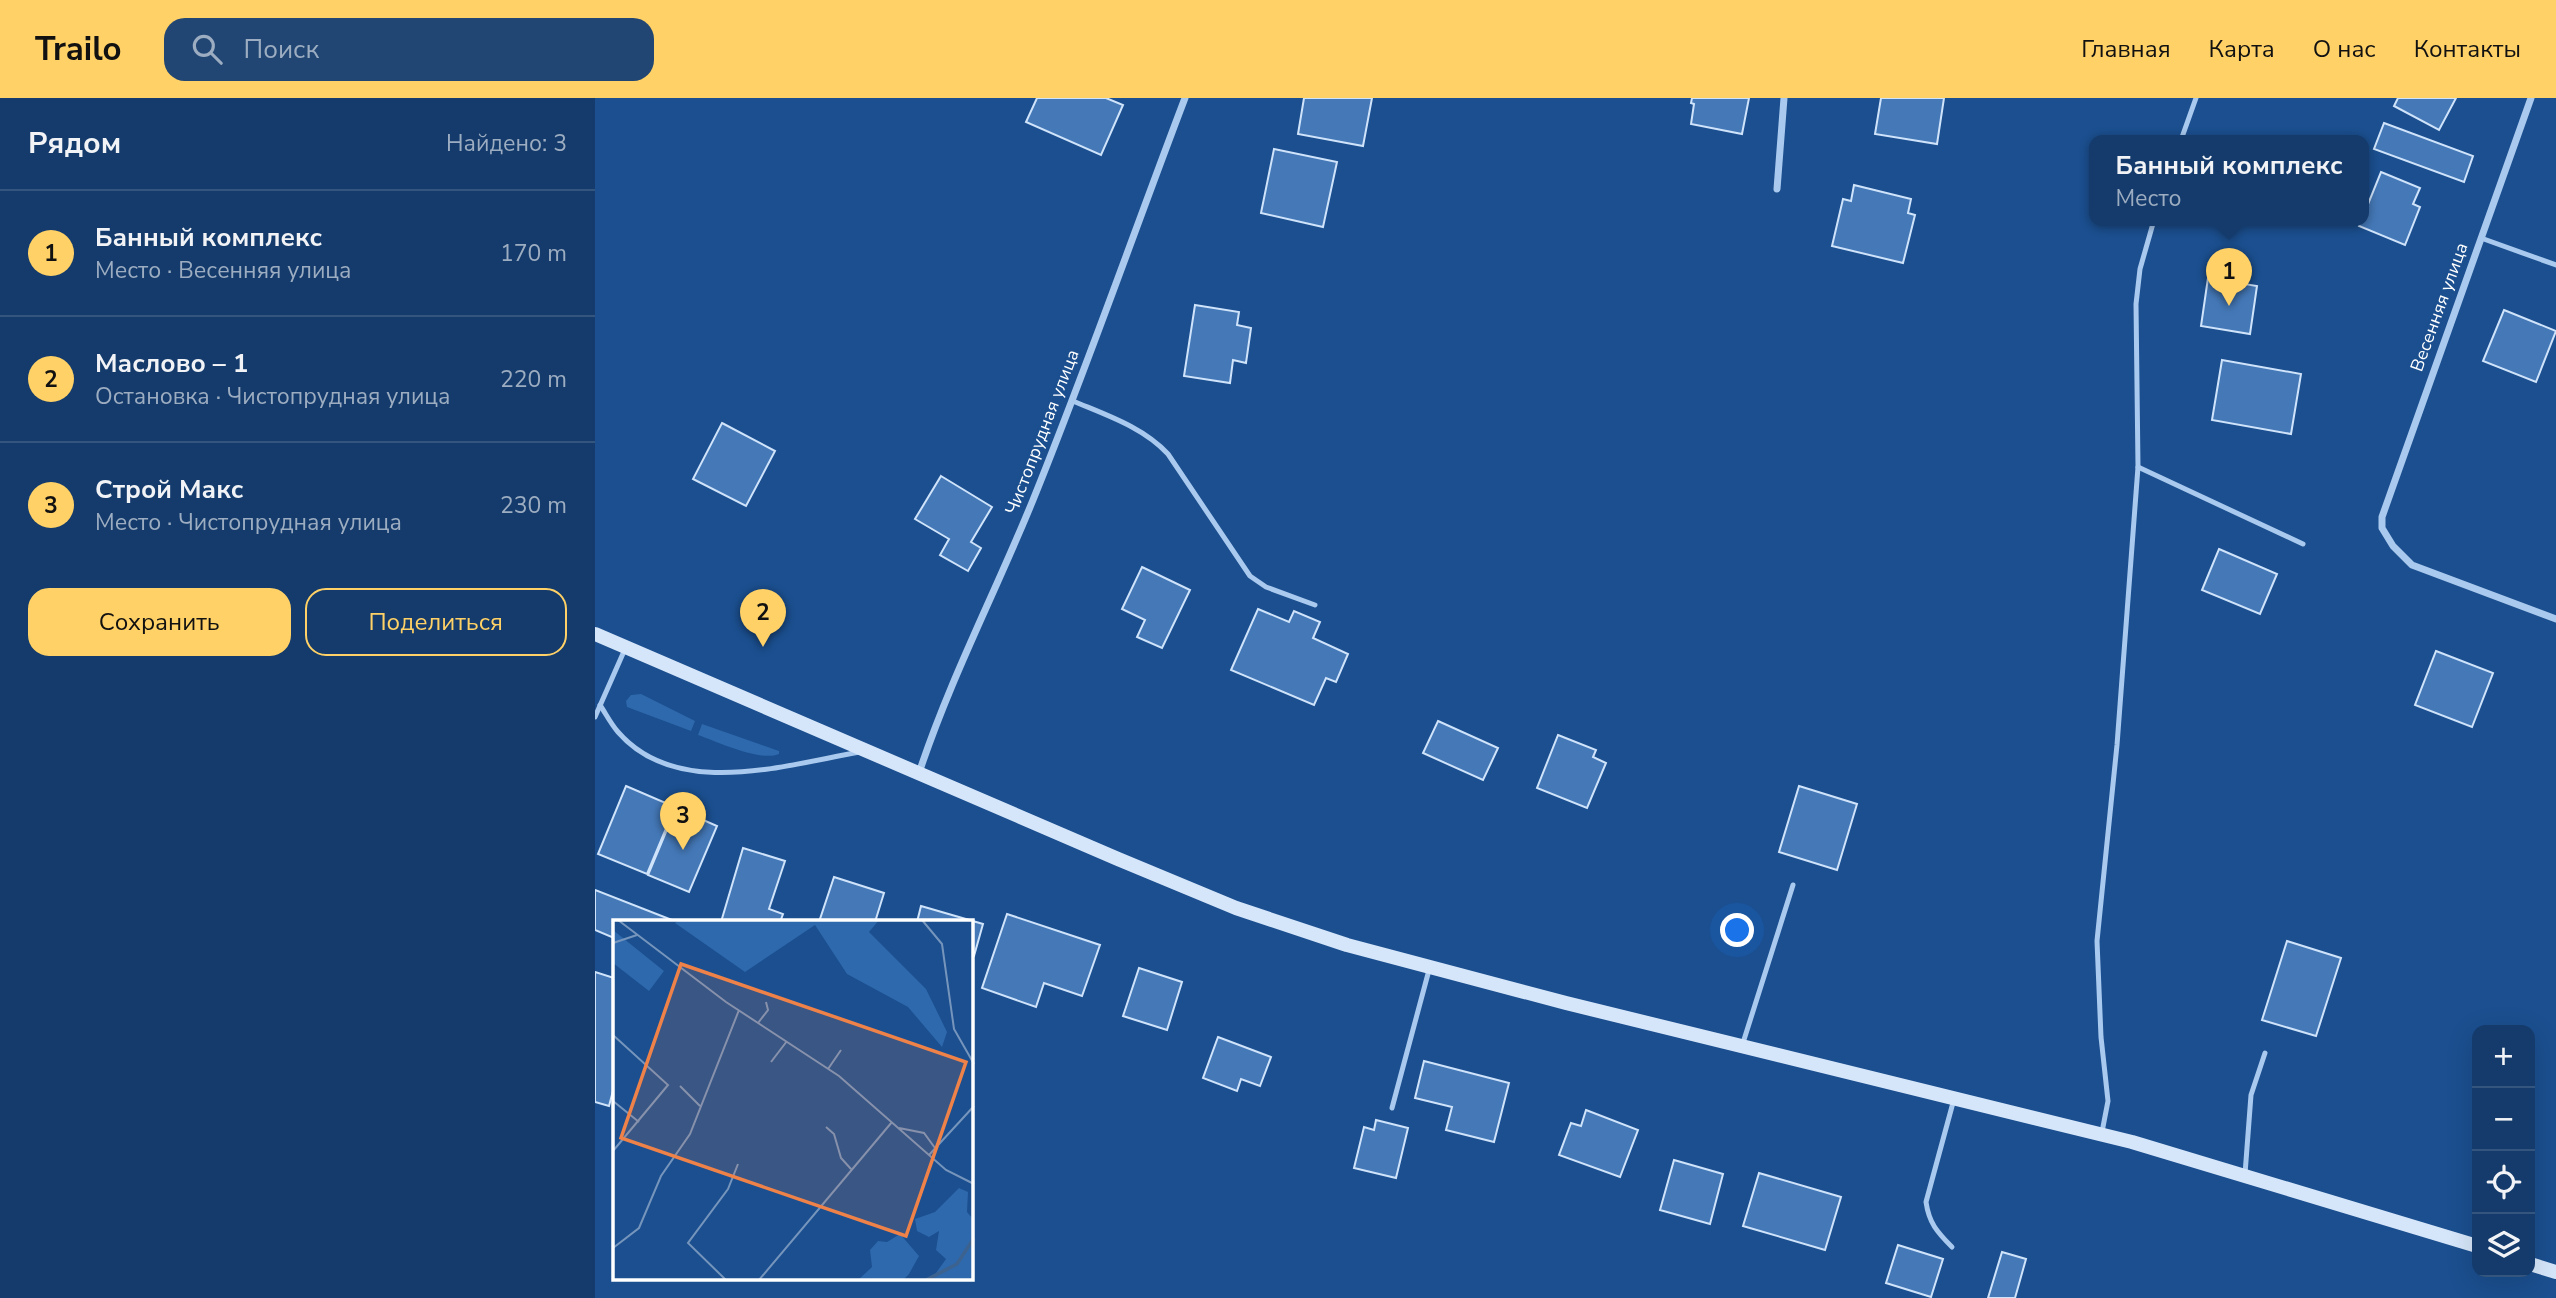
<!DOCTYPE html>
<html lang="ru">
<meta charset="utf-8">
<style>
:root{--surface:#143b6b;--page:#214673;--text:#f1f3f6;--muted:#9dadc1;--line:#33557e;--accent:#ffd166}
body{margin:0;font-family:"Nunito Sans",sans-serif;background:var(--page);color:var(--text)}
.controls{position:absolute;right:21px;bottom:21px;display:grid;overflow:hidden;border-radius:14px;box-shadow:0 7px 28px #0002}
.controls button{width:63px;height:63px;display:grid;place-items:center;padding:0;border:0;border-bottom:2px solid var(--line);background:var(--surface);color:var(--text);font:35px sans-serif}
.you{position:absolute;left:1143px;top:833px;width:24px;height:24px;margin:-18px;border:5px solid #fff;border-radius:50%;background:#1a73e8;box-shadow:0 0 0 10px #1a73e833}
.badge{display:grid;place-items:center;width:46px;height:46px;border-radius:50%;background:var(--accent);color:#111;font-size:23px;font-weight:700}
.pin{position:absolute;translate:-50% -58px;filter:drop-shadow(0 2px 4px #0008)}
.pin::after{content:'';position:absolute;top:37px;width:24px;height:21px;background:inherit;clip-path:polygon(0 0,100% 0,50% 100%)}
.popup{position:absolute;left:1494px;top:37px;width:280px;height:91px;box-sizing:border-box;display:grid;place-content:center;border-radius:14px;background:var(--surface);filter:drop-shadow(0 2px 5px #0005);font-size:23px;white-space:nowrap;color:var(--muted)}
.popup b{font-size:26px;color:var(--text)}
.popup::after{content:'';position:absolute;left:50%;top:100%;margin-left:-14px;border:14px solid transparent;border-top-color:var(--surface)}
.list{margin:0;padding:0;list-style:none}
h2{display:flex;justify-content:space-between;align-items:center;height:91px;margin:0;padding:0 28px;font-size:30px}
h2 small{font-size:23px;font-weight:400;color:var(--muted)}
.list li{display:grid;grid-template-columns:46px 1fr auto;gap:21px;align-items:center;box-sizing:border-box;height:126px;padding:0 28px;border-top:2px solid var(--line)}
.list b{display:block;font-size:26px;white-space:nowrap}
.list p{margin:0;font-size:23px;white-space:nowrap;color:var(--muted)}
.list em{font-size:23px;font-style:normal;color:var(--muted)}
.actions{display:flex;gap:14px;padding:21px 28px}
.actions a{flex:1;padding:16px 0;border:2px solid var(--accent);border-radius:21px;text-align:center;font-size:24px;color:var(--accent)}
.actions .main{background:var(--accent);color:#111}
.icon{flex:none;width:38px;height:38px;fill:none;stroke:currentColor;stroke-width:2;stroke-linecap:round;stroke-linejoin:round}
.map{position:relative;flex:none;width:1961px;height:1200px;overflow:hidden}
header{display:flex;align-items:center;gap:42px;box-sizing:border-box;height:98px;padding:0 35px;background:var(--accent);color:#111}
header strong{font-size:33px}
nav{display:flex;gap:38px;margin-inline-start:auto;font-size:24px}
.search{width:490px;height:63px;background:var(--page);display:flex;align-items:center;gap:18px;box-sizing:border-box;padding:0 24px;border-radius:21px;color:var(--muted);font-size:26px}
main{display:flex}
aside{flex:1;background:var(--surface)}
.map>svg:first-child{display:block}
</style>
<header>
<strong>Trailo</strong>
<div class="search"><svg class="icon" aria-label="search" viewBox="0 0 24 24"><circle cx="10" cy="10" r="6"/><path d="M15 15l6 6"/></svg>Поиск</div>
<nav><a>Главная</a><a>Карта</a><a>О нас</a><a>Контакты</a></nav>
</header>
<main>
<aside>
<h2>Рядом<small>Найдено: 3</small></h2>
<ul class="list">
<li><span class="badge">1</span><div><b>Банный комплекс</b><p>Место · Весенняя улица</p></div><em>170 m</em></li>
<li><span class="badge">2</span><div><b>Маслово – 1</b><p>Остановка · Чистопрудная улица</p></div><em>220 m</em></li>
<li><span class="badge">3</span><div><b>Строй Макс</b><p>Место · Чистопрудная улица</p></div><em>230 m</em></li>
</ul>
<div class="actions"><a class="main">Сохранить</a><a>Поделиться</a></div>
</aside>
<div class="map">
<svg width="1961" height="1200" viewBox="0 0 1961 1200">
<rect width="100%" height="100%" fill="#1b4f8f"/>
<g fill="#2e69ad">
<path d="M 46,596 L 100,623 L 96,633 L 32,609 L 31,603 L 36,597 Z"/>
<path d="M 107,626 L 184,653 L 184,656 C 165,664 123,644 103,637 Z"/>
</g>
<g fill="#4478b7" stroke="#cfe3fa" stroke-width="2">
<path d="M 442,0 L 511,0 L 528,7 L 506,57 L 431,24 Z"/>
<path d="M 709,0 L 777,0 L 768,48 L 703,36 Z"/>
<path d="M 1097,0 L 1154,0 L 1147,36 L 1096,26 L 1099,6 L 1096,5 Z"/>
<path d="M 1286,0 L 1349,0 L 1342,46 L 1280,36 Z"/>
<path d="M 1803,0 L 1861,0 L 1844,32 L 1799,8 Z"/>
<path d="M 1789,25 L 1878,58 L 1869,84 L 1779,51 Z"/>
<path d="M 679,51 L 742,64 L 728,129 L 666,115 Z"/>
<path d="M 1786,74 L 1825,90 L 1818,106 L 1825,109 L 1810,147 L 1764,128 L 1766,122 L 1769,122 L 1769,116 Z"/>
<path d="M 1259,87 L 1316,101 L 1313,115 L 1320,117 L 1308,165 L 1237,148 L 1248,101 L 1256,103 Z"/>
<path d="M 1613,180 L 1662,188 L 1655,236 L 1606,228 Z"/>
<path d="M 600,207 L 644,214 L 642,227 L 656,230 L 651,265 L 638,262 L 635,285 L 589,278 Z"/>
<path d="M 1909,212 L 1961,233 L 1941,284 L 1888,263 Z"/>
<path d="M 1627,262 L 1706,276 L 1696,336 L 1617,322 Z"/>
<path d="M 127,325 L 180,353 L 151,408 L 98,381 Z"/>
<path d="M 346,378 L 397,409 L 376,444 L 386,450 L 373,473 L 345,457 L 354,441 L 320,421 Z"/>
<path d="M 1624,451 L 1682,476 L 1665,516 L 1607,492 Z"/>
<path d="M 547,469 L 595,492 L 567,550 L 542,539 L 550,522 L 527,511 Z"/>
<path d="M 663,511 L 694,524 L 699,513 L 725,524 L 718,540 L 753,556 L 741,584 L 731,580 L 719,607 L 636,572 Z"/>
<path d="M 1841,553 L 1898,575 L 1877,629 L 1820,607 Z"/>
<path d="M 843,623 L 903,650 L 888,682 L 828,655 Z"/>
<path d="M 963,637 L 1001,652 L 998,659 L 1011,665 L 992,710 L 942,690 Z"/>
<path d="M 31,688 L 80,709 L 52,776 L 3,756 Z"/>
<path d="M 1204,688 L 1262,706 L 1242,772 L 1184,754 Z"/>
<path d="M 81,710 L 122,728 L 94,794 L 53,777 Z"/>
<path d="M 148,750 L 190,763 L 174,811 L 188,816 L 185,824 L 126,824 Z"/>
<path d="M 239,779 L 289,795 L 280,824 L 224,824 Z"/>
<path d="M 0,792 L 82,824 L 19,824 L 19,840 L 0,832 Z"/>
<path d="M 326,808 L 388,826 L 379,858 L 376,857 L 376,824 L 322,824 Z"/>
<path d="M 412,816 L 505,847 L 487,898 L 449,885 L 441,909 L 387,890 Z"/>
<path d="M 1692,843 L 1746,860 L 1721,938 L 1667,922 Z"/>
<path d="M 544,870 L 587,884 L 572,932 L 528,918 Z"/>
<path d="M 0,874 L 19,880 L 19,989 L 14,1008 L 0,1004 Z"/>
<path d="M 623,939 L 676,959 L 665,988 L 646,981 L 642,993 L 608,980 Z"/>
<path d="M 829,963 L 914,985 L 899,1044 L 851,1032 L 857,1009 L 820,1000 Z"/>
<path d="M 991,1012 L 1043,1032 L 1025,1079 L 964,1057 L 976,1025 L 986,1028 Z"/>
<path d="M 781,1022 L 813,1030 L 801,1080 L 759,1070 L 769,1029 L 779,1032 Z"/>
<path d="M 1079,1062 L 1128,1076 L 1115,1126 L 1065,1112 Z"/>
<path d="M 1164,1075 L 1246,1099 L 1230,1152 L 1148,1128 Z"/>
<path d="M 1303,1147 L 1348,1161 L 1336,1199 L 1291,1185 Z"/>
<path d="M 1407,1154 L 1431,1161 L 1420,1200 L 1393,1200 Z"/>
</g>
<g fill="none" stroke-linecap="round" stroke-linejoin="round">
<g stroke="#a9c9ee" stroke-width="5">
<path d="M 1586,42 L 1601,0"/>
<path d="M 1886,140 L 1961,167"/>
<path d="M 478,303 C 511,317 548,329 573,356 L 655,478 L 671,489 L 720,507"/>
<path d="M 1543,369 L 1708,446"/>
<path d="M 5,607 C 11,616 16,626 23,634 C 82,702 190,667 265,654"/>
<path d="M 0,619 L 30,551"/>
<path d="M 1147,948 L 1198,787"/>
<path d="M 797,1010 L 834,872"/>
<path d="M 1507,1034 L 1513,1003 L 1506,939 L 1502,843 L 1522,647 L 1543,369 L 1541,206 L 1545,171 L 1559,122"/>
<path d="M 1650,1076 L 1656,997 L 1670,955"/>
<path d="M 1357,1149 C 1342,1134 1334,1125 1331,1104 L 1359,1001"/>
</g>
<g stroke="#a9c9ee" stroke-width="7">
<path d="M 1936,0 L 1787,419 L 1787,430 L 1798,448 L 1817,467 L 1961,521"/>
<path d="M 1182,91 L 1189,0"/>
<path d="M 324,675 C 355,581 401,493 438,402 C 492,269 539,134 590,0"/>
</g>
<g stroke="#d6e6fa" stroke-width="14">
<path d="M 0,536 L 523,761 L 641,810 L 752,847 L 971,905 L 1537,1044 L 1882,1148"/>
<path d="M 1935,1166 L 1961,1174"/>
</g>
</g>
<g text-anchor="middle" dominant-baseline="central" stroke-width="5" stroke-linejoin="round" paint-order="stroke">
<g font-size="18" fill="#fff" stroke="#1b4f8f">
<text transform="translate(1844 209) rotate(-70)">Весенняя улица</text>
<text transform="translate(447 334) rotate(-69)">Чистопрудная улица</text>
</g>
</g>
<g transform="translate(18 822)">
<rect width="360" height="360" fill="#1b4f8f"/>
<path d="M 66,0 L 266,0 L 256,12 L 313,69 L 334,112 L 329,127 L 295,87 L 234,54 L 202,5 L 132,52 L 62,3 ZM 0,10 L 51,51 L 36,71 L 0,43 ZM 346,268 L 355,272 L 354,292 L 360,299 L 360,360 L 318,360 L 333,339 L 323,330 L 326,311 L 316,317 L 304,311 L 302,299 L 322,292 ZM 287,314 L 306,336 L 296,354 L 290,360 L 245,360 L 259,347 L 257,330 L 265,321 L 274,322 Z" fill="#2e69ad"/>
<path fill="none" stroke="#3c6290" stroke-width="3.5" d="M 313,360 L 344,344 L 361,318"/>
<path fill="none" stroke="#7695bc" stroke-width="2" d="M 5,0 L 113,82 L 226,156 L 333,250 L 361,264M 309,0 L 329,24 L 341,109 L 361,144M 0,23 L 24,15M 145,103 L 155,90 L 153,82M 0,115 L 55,165 L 0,231M 158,142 L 174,121M 215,149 L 228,130M 67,166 L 87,186M 0,181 L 26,202M 213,207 L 221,214 L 228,238 L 238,249M 286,208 L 311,213 L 322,228M 316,235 L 361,186M 0,328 L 26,308 L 48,256 L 77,214 L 126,90M 113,360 L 75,323 L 115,269 L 125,244M 146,360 L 279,202"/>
<path fill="#ee8249" fill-opacity="0.15" stroke="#ee8249" stroke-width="3.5" d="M 68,44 L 353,142 L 293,316 L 8,218 Z"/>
<rect width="360" height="360" fill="none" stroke="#fff" stroke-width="3.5"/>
</g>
</svg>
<div class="controls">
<button>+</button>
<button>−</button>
<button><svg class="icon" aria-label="locate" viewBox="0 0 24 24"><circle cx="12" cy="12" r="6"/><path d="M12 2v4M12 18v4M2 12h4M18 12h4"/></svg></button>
<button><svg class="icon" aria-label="layers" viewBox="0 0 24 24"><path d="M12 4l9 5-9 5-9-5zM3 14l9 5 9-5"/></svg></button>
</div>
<div class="you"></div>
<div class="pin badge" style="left:1634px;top:208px">1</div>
<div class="popup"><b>Банный комплекс</b>Место</div>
<div class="pin badge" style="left:168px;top:549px">2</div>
<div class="pin badge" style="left:88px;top:752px">3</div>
</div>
</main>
